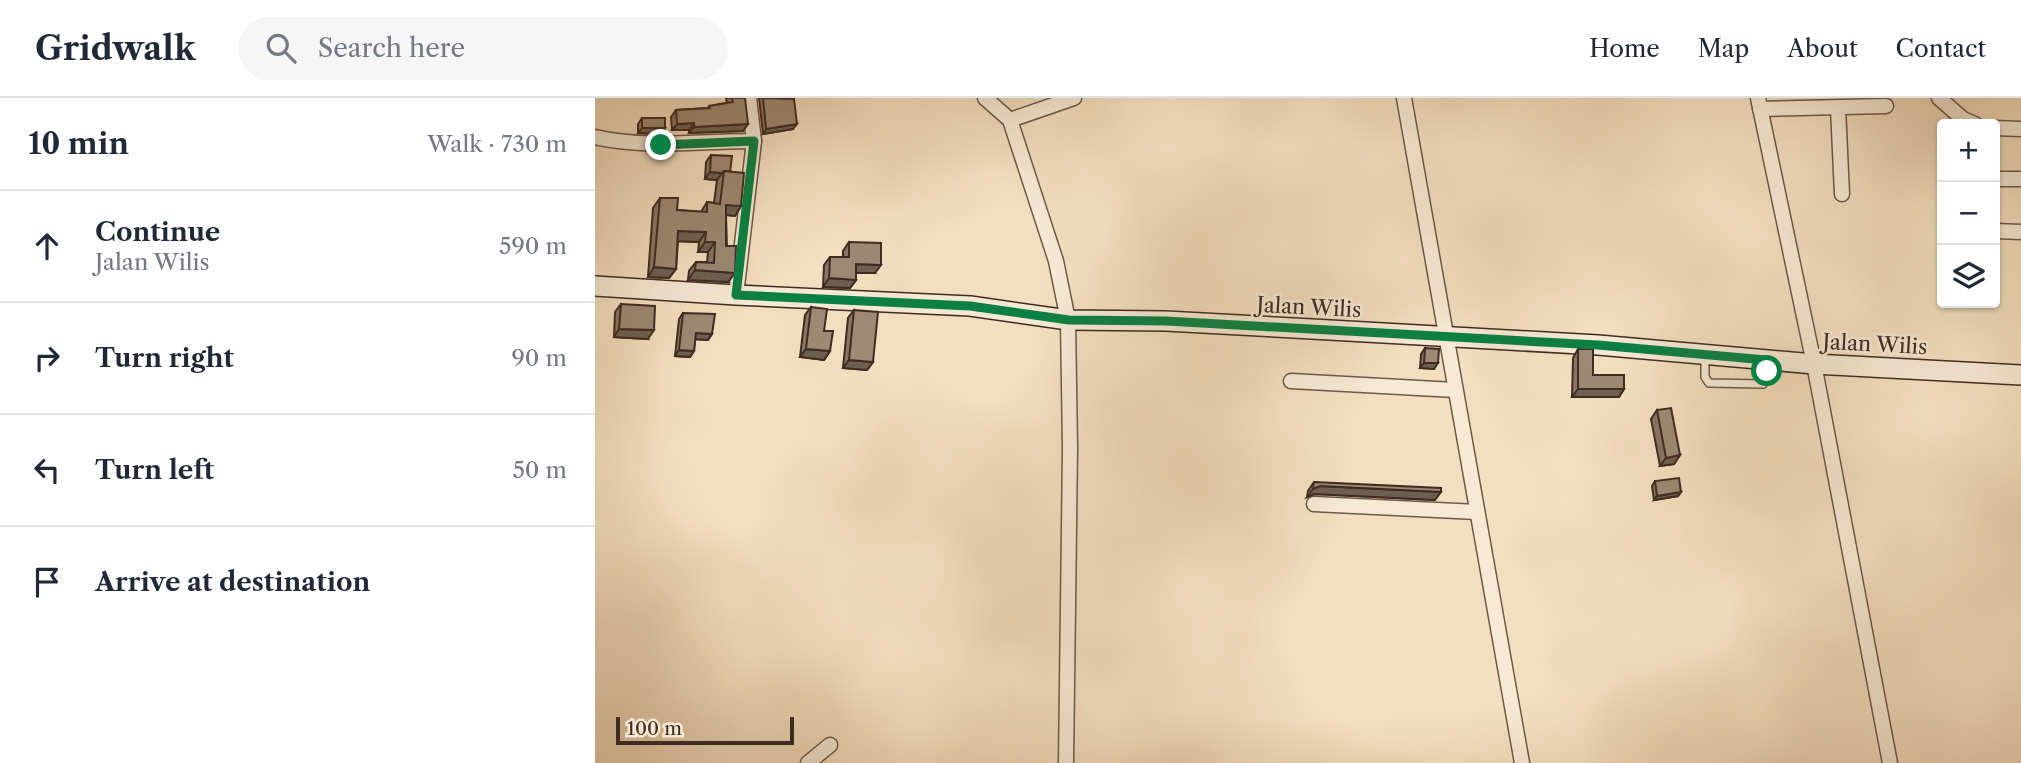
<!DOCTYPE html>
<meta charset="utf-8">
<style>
:root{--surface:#fff;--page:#f6f6f7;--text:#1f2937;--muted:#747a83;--line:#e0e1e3}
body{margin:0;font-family:"Libre Caslon Text",serif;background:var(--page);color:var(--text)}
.controls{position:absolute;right:21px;top:21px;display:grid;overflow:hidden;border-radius:7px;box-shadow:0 2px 5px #0004}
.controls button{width:63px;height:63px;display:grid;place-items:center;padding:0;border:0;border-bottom:2px solid var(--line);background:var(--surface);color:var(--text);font:35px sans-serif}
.scale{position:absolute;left:21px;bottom:18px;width:178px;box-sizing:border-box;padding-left:7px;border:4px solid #402b22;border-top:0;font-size:19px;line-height:24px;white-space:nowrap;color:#402b22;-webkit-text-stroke:5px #f7ead5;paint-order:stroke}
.stop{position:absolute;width:21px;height:21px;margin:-16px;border:5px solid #0b8043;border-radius:50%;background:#fff}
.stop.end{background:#0b8043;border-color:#fff;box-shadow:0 2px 7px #0008}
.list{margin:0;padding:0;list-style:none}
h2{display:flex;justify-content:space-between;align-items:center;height:91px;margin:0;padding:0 28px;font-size:30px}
h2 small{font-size:23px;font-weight:400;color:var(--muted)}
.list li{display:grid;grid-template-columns:46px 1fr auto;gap:21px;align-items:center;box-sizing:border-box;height:112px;padding:0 28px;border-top:2px solid var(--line)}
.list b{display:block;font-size:26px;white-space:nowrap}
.list p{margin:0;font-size:23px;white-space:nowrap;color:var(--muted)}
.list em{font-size:23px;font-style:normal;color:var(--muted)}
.icon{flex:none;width:38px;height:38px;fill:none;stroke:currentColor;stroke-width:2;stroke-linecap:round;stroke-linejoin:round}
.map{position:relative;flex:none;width:1426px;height:665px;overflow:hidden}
header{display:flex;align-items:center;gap:42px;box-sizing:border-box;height:98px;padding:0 35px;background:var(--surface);border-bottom:2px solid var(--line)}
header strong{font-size:33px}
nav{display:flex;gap:38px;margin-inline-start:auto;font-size:24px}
.search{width:490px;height:63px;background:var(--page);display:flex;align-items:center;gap:18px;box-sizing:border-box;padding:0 24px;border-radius:38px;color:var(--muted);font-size:26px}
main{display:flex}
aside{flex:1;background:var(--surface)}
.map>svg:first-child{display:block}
</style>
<header>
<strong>Gridwalk</strong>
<div class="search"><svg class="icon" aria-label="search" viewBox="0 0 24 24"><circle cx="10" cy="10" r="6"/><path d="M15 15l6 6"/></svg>Search here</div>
<nav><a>Home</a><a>Map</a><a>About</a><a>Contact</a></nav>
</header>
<main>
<aside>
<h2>10 min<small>Walk · 730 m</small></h2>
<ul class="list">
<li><svg class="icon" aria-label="ahead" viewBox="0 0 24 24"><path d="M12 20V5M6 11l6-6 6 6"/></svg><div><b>Continue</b><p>Jalan Wilis</p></div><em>590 m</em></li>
<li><svg class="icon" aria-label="right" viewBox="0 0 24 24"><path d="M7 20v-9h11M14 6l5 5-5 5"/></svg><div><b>Turn right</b></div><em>90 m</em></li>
<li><svg class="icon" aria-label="left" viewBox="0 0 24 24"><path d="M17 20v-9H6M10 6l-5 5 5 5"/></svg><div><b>Turn left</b></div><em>50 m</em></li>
<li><svg class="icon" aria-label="arrive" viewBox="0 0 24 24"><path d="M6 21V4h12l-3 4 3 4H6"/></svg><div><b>Arrive at destination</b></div></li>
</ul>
</aside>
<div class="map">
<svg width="1426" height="665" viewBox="0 0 1426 665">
<rect width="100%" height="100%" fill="#f3dfbf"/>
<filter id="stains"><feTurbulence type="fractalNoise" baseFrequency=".00286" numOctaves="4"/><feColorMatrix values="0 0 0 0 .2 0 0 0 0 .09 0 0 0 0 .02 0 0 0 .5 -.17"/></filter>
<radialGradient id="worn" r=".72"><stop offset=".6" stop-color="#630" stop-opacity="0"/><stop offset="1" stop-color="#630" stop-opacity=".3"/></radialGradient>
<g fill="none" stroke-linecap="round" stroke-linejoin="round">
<g stroke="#6d5849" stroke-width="10">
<path id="service" d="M 1110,259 L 1110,279 L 1114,285 L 1168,286 L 1172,265"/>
</g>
<g stroke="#6d5849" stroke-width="17">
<g id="minor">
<path d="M 390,0 L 415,22 L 461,163 L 473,222 L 475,350 L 471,665"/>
<path d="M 809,0 L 927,665"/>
<path d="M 1163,0 L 1219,266 L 1295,665"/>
<path d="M 1344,0 L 1368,21 L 1380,26"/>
<path d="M 1243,10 L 1247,96"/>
<path d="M 1165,11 L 1291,8"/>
<path d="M 415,22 L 479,0"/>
<path d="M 1400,30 L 1426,31"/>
<path d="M 0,39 C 53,51 105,43 159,43"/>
<path d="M 1400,81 L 1426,81"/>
<path d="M 1400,133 L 1426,134"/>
<path d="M 141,197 L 159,43 L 154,0"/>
<path d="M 696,283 L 860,292"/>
<path d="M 719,406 L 882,414"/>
<path d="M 213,665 L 235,647"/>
</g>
</g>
<g stroke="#402b22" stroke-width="22">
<path id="secondary" d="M 0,188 L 141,197 L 375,208 L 473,222 L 571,223 L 717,231 L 1003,247 L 1219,266 L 1426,277"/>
</g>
<use href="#service" stroke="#f7ead5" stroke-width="7"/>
<use href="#minor" stroke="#f7ead5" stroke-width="14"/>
<use href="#secondary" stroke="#f7ead5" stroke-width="19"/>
</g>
<g fill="#877664" stroke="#402b22" stroke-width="2">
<path d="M 131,0 L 150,0 L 148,33 L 94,35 L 94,32 L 77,32 L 76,19 L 81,12 L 113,10 L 114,8 L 132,5 Z"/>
<path d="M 164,0 L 190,0 L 198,31 L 168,36 Z"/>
<path d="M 47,20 L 70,30 L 66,36 L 43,35 L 43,26 Z"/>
<path d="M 116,57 L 135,74 L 146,108 L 140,118 L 131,117 L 133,184 L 93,182 L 94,173 L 101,164 L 112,164 L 113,154 L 103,154 L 104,144 L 83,143 L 81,171 L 74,180 L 53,179 L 58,110 L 65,100 L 82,112 L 106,114 L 112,104 L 119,105 L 122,82 L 110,81 L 111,64 Z"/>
<path d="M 254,144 L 280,175 L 261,175 L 261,182 L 255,190 L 228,189 L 229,167 L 235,159 L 248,159 L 248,153 Z"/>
<path d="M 26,206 L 53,241 L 19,239 L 20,214 Z"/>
<path d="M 216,209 L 229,233 L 235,253 L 229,262 L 205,259 L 210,217 Z"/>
<path d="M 259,212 L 278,264 L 272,272 L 248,270 L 253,220 Z"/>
<path d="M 88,215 L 117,236 L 113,242 L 100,241 L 99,253 L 95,259 L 80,258 L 84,221 Z"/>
<path d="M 830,250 L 839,271 L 825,270 L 826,256 Z"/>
<path d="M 983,251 L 998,277 L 1029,291 L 1024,299 L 977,299 L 978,260 Z"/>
<path d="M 1062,312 L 1085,357 L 1079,366 L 1065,368 L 1056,321 Z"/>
<path d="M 1060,383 L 1086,394 L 1083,398 L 1059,402 L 1057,388 Z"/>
<path d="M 719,384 L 840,402 L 719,396 L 712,399 L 713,393 Z"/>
</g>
<g fill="#6e6051" stroke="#402b22" stroke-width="2">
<path d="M 99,25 L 94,32 L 77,32 L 82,26 Z"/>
<path d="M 153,26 L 148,33 L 94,35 L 99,29 Z"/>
<path d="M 202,26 L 198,31 L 168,36 L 171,31 Z"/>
<path d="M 47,30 L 70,30 L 66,36 L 43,35 Z"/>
<path d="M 115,74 L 127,75 L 122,82 L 110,81 Z"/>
<path d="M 131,107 L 146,108 L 140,118 L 124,116 Z"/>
<path d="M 83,133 L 111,134 L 104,144 L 76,143 Z"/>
<path d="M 110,144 L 120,144 L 113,154 L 103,154 Z"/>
<path d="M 261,166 L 286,167 L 280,175 L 256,175 Z"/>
<path d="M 59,169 L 81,171 L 74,180 L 53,179 Z"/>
<path d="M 100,172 L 140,175 L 133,184 L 93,182 Z"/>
<path d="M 234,180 L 261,182 L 255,190 L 228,189 Z"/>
<path d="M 24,231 L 59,232 L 53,241 L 19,239 Z"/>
<path d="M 101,235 L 117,236 L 113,242 L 97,241 Z"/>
<path d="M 211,251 L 235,253 L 229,262 L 205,259 Z"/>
<path d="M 84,252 L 99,253 L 95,259 L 80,258 Z"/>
<path d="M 254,262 L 278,264 L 272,272 L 248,270 Z"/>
<path d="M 829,265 L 843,265 L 839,271 L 825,270 Z"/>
<path d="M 983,291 L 1029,291 L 1024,299 L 977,299 Z"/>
<path d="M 1085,357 L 1079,366 L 1065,368 L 1071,360 Z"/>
<path d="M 725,388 L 846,394 L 840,402 L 719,396 L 712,399 L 718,391 Z"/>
<path d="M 1086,394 L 1083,398 L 1059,402 L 1062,398 Z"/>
</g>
<g fill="#9d8974" stroke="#402b22" stroke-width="2">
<path d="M 137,0 L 150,0 L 153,26 L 99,29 L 99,25 L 82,26 L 81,12 L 115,10 L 114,8 L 138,4 Z"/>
<path d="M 168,0 L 199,1 L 202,26 L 171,31 Z"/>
<rect x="47" y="20" width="23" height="10"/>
<path d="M 116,57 L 137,58 L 135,74 L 129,73 L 127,75 L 115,74 Z"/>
<path d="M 129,73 L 149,75 L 146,108 L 131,107 L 131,148 L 141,148 L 140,175 L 100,172 L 101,164 L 119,165 L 120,144 L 110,144 L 111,134 L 83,133 L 81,171 L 59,169 L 65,100 L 83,100 L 82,112 L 112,114 L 112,104 L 125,106 Z"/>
<path d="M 254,144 L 286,145 L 286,167 L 261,166 L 261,182 L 234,180 L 235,159 L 254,159 Z"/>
<path d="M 26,206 L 60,208 L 59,232 L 24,231 Z"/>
<path d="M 216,209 L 232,211 L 229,233 L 238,233 L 235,253 L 211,251 Z"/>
<path d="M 259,212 L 283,214 L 278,264 L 254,262 Z"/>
<path d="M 88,215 L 120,216 L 117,236 L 101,235 L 99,253 L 84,252 Z"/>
<path d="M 830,250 L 844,251 L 843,265 L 829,265 Z"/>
<path d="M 983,251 L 998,251 L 998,277 L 1029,277 L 1029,291 L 983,291 Z"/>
<path d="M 1076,310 L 1085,357 L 1071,360 L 1062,312 Z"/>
<path d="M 1084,380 L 1086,394 L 1062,398 L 1060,383 Z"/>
<path d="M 719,384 L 846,390 L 846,394 L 725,388 L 718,391 Z"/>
</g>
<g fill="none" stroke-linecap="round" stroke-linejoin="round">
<path stroke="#0b8043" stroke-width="9" d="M 66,47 L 159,43 L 141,197 L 375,208 L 474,222 L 571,223 L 1003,247 L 1171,262 L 1172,273"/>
</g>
<g text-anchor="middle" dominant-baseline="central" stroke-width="5" stroke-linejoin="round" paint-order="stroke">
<g font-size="21" fill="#402b22" stroke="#f7ead5">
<text transform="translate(714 209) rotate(3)">Jalan Wilis</text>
<text transform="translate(1280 246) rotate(3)">Jalan Wilis</text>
</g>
</g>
<rect width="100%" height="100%" filter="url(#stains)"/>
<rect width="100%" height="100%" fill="url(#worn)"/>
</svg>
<div class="controls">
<button>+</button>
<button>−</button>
<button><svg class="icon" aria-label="layers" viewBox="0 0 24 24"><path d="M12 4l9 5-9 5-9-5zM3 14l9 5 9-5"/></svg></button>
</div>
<div class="scale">100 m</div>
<div class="stop" style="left:1172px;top:273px"></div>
<div class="stop end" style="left:66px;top:47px"></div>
</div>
</main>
